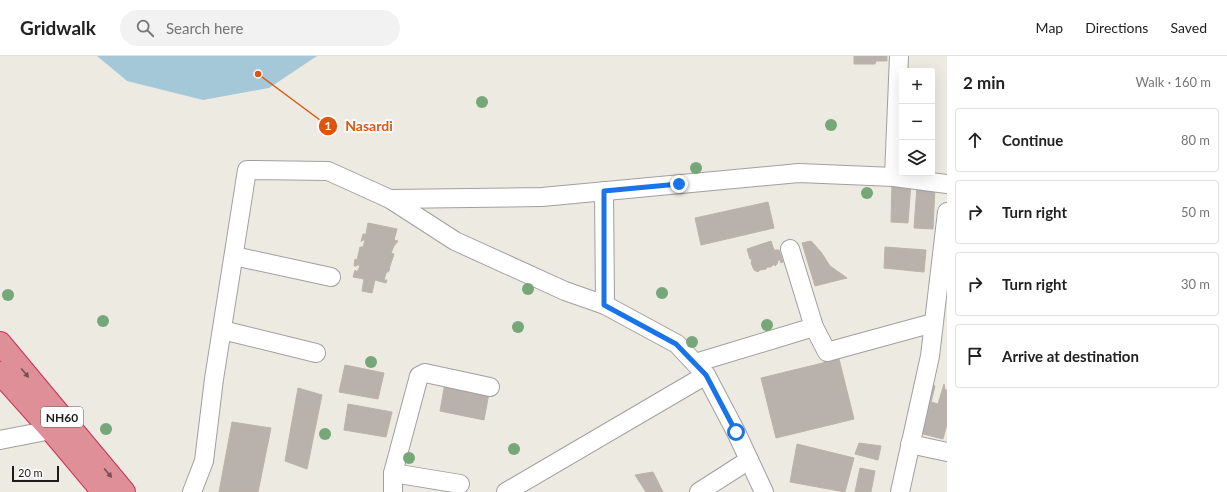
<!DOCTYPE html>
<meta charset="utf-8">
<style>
:root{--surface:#fff;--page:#f2f2f2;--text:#222;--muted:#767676;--line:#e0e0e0}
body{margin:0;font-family:Lato,sans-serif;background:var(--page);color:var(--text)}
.controls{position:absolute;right:12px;top:12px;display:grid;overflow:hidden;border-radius:4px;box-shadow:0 4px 16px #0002}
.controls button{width:36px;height:36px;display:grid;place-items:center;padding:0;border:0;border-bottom:1px solid var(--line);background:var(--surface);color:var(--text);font:20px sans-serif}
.scale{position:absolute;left:12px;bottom:10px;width:47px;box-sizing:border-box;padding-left:4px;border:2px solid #1c1c1c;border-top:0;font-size:11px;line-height:14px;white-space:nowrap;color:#1c1c1c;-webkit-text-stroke:3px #fff;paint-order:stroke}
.stop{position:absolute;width:12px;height:12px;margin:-9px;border:3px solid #1a73e8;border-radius:50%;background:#fff}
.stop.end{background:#1a73e8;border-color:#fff;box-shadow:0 1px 4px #0008}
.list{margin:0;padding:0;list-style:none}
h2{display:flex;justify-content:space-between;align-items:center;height:52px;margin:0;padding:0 16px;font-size:17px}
h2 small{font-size:13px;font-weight:400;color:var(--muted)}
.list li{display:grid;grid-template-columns:26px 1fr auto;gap:12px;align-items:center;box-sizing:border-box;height:64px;margin:0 8px 8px;padding:0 8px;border:1px solid var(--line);border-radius:4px}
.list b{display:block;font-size:15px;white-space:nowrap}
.list em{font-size:13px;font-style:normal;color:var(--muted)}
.icon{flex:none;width:22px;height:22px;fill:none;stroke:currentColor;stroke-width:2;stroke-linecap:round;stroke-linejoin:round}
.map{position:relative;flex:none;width:947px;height:436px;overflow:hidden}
header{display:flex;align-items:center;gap:24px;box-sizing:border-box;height:56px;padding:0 20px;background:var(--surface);border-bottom:1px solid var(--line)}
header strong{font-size:19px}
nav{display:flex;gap:22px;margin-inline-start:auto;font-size:14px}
.search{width:280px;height:36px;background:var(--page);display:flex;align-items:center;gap:10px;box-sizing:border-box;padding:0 14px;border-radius:22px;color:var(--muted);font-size:15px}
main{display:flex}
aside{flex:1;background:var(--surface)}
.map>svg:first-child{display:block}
</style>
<header>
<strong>Gridwalk</strong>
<div class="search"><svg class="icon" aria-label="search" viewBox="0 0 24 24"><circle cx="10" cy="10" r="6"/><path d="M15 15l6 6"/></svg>Search here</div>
<nav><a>Map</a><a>Directions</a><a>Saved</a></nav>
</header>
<main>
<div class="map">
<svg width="947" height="436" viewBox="0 0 947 436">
<rect width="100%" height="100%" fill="#edeae2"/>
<path fill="#a5c8d8" d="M 97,0 L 317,0 L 269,32 L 203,44 L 127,25 Z"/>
<g fill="#b9b2ac" stroke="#bdb2a6">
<path d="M 854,0 L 887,0 L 887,5 L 876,5 L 875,8 L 854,8 Z"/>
<path d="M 892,125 L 911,127 L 908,167 L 891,166 Z"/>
<path d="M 917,130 L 935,131 L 933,173 L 914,172 Z"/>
<path d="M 768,146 L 774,172 L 701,189 L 695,162 Z"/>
<path d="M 368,167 L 397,173 L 394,184 L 398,185 L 394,190 L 391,197 L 394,198 L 390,210 L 389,215 L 386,217 L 384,224 L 387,224 L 386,227 L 375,224 L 372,237 L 362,235 L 364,223 L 353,221 L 355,214 L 357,216 L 360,210 L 357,208 L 357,210 L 354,210 L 355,203 L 357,204 L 360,191 L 363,191 L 365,184 L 363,184 L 361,186 L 363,178 L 366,178 Z"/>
<path d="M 771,185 L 774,194 L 779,194 L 783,206 L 781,207 L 779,202 L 777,208 L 775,210 L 774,208 L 771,211 L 767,211 L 766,213 L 760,214 L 758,216 L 754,214 L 751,207 L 752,203 L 750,203 L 747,193 Z"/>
<path d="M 811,185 L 821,196 L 830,210 L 847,222 L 815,230 L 802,187 Z"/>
<path d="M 885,191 L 926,194 L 924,216 L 884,212 Z"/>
<path d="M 839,303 L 854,363 L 776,382 L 761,322 Z"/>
<path d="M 345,309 L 384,317 L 378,343 L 339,336 Z"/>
<path d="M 445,327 L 489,337 L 484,364 L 440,355 Z"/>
<path d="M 944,328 L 945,334 L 947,334 L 947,368 L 943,383 L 919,377 L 932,329 L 935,330 L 931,346 L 938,348 Z"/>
<path d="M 298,332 L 322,339 L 307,413 L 285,405 Z"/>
<path d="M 348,348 L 392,356 L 386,381 L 344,374 Z"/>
<path d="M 232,366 L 271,372 L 258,436 L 219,436 Z"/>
<path d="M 859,387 L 881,390 L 878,404 L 855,398 Z"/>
<path d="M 797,388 L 854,402 L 845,436 L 790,426 Z"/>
<path d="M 860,412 L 875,415 L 871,436 L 855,436 Z"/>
<path d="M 653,416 L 663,436 L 646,436 L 635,419 Z"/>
</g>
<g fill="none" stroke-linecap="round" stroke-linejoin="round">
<g stroke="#a0a0a0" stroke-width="20">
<g id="minor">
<path d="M 894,121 L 899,0"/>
<path d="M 604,135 L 605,249"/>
<path d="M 390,143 L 542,141 L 799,117 L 894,121 L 947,128"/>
<path d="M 234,200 L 331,221"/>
<path d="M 814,271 L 827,296 L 933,267"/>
<path d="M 222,274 L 316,297"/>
<path d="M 695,307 L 814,271 L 790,193"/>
<path d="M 0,384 L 51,374 L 60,366"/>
<path d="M 910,388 L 947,396"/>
<path d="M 393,417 L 460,428"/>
<path d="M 192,436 L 204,405 L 214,323 L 247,114 L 328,115 L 390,143 L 455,185 L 565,235 L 605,249 L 677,288 L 706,319 L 736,376 L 764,436"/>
<path d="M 393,436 L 393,417 L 419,320 L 425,317 L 490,331"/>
<path d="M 506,436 L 706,319"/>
<path d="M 699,436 L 749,404"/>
<path d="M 900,436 L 930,300 L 947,156"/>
</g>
</g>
<g stroke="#ca3057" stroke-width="24">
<g id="highway">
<path d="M 0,287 L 124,436"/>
<path d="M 0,317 L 51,374 L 103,436"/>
</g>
</g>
<use href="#minor" stroke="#fff" stroke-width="18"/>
<use href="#highway" stroke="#df8f97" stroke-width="22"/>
</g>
<g fill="#75a779">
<circle cx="482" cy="46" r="6"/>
<circle cx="831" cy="69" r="6"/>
<circle cx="696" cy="112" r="6"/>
<circle cx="867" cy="137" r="6"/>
<circle cx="528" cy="233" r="6"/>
<circle cx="662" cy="237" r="6"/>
<circle cx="8" cy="239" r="6"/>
<circle cx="103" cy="265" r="6"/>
<circle cx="767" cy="269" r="6"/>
<circle cx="518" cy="271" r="6"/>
<circle cx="692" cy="286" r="6"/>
<circle cx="371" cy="306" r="6"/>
<circle cx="106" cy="373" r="6"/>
<circle cx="325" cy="378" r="6"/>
<circle cx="514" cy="393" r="6"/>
<circle cx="409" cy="402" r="6"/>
</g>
<defs><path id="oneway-solid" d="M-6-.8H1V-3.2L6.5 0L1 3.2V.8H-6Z"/></defs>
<g fill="#745053">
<use href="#oneway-solid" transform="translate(25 317) rotate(50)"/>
<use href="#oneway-solid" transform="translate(108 417) rotate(50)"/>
</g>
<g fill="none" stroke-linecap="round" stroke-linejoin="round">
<path stroke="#1a73e8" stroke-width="5" d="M 679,128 L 604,135 L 604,249 L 676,288 L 706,319 L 736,376"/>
</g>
<g text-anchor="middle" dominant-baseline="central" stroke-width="3.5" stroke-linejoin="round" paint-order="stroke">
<rect fill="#fff" stroke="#606060" stroke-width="1" x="41" y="351" width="42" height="20" rx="3"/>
<g font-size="12" font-weight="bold" fill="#1c1c1c">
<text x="62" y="361">NH60</text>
</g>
</g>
<path fill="none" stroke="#de560d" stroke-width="1.5" d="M258 18L328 70"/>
<g fill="#de560d" stroke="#fff" stroke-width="1.5">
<circle cx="258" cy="18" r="4"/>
<circle cx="328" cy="70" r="10"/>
</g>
<g font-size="12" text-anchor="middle" font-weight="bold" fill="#fff">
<text x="328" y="74">1</text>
</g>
<g font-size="14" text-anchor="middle" font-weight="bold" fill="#de560d" stroke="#fff" stroke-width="3.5" stroke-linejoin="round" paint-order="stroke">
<text x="369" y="75">Nasardi</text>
</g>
</svg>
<div class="controls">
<button>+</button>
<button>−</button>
<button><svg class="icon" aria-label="layers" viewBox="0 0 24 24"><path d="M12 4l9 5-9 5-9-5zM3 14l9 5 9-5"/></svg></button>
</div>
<div class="scale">20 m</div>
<div class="stop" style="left:736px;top:376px"></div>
<div class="stop end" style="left:679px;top:128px"></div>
</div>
<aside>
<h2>2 min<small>Walk · 160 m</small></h2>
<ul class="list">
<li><svg class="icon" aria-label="ahead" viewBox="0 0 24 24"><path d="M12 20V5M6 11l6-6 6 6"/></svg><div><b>Continue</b></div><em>80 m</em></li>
<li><svg class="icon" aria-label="right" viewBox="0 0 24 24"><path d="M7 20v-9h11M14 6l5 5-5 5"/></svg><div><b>Turn right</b></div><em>50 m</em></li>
<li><svg class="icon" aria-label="right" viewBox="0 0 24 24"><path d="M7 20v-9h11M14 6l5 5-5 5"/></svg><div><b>Turn right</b></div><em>30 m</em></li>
<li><svg class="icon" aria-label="arrive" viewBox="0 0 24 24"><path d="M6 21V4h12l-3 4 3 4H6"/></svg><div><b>Arrive at destination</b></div></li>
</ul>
</aside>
</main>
